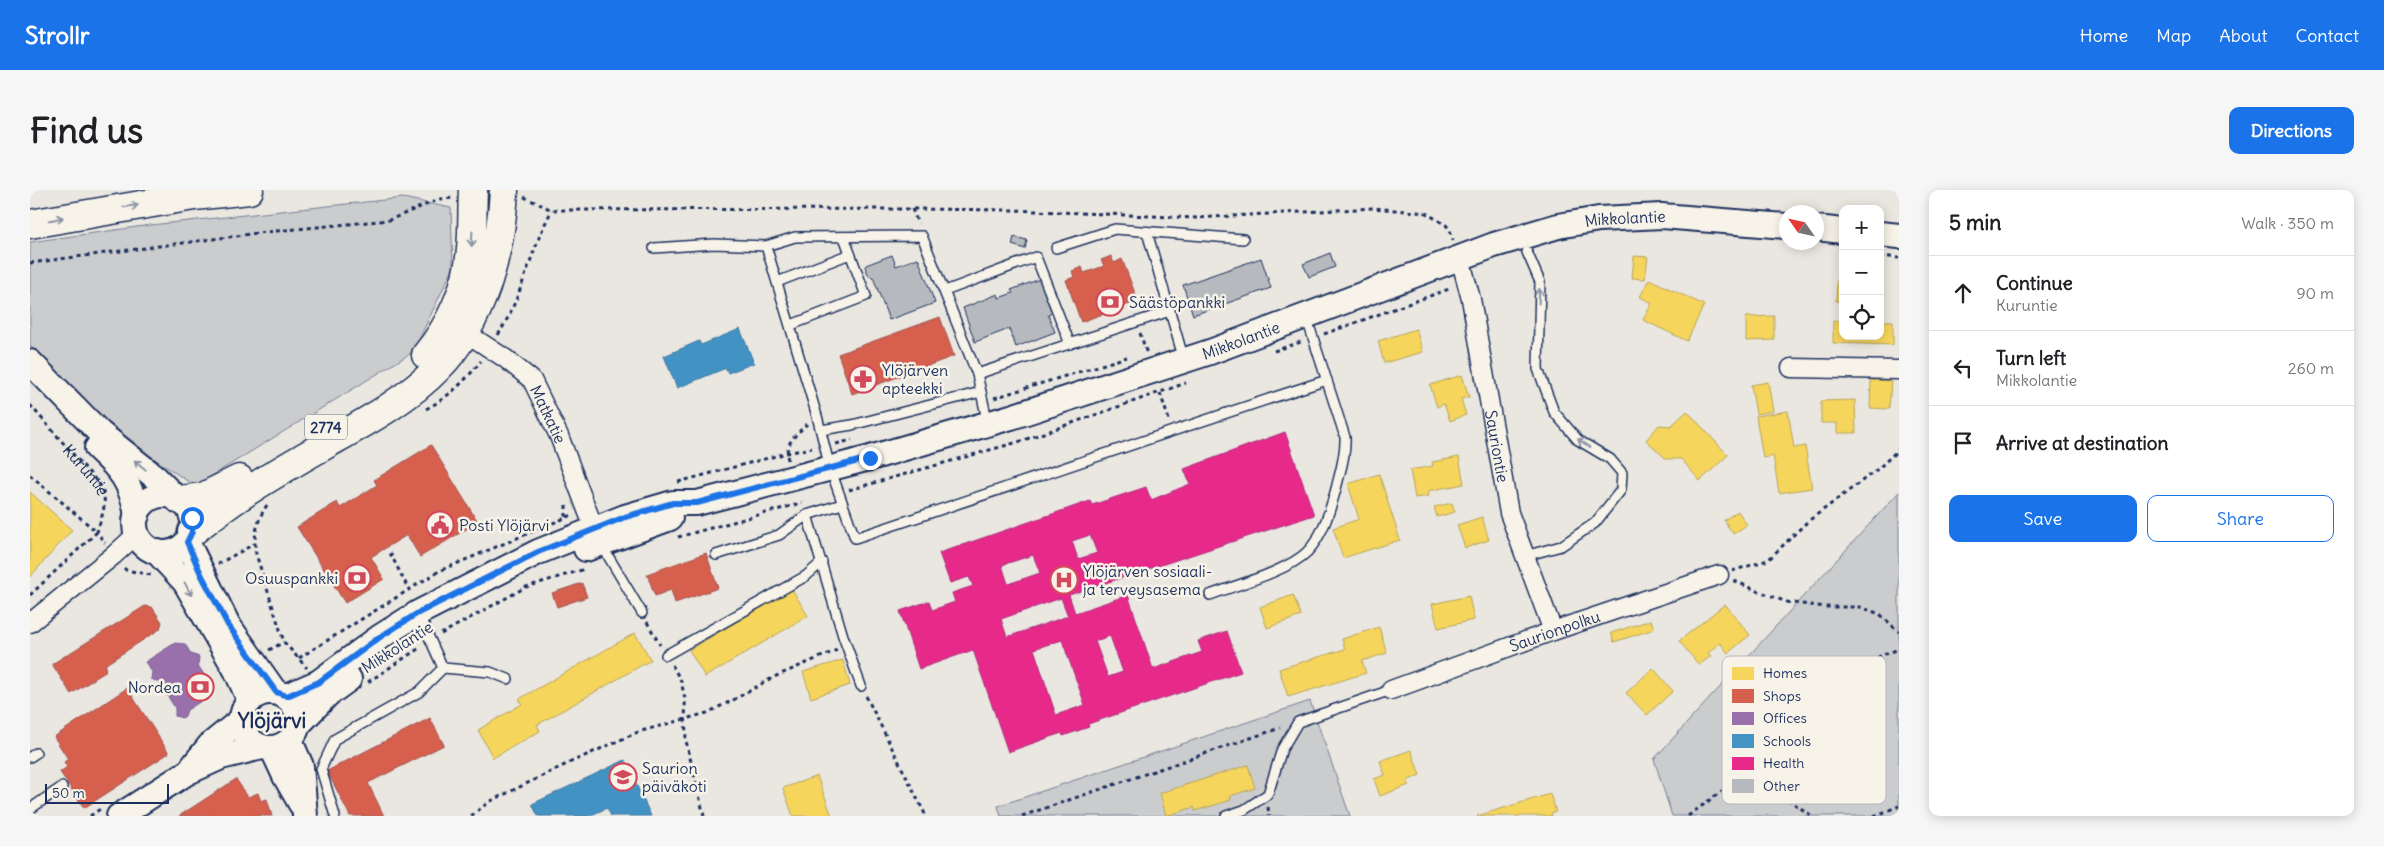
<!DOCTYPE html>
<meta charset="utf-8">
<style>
:root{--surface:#fff;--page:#f6f6f6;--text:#202124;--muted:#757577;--line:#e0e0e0;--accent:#1a73e8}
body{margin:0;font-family:Delius,sans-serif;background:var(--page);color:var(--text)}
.controls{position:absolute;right:15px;top:15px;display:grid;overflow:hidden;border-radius:10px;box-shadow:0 2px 12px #0003}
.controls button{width:45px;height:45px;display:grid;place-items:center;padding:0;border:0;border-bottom:1px solid var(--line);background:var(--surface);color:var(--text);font:25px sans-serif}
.compass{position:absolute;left:1749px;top:15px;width:45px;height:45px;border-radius:50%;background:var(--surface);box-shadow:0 2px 12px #0003;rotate:304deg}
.scale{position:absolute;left:15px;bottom:12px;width:124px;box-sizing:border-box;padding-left:5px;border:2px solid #1b2f5e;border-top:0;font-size:14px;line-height:18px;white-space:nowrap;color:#1b2f5e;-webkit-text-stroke:4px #f7f3e8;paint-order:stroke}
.stop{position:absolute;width:15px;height:15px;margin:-11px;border:4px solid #1a73e8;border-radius:50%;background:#fff}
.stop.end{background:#1a73e8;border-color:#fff;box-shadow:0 1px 5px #0008}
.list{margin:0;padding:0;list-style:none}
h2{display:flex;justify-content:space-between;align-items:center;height:65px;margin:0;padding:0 20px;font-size:21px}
h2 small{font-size:16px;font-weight:400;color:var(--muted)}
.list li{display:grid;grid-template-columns:32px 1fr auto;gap:15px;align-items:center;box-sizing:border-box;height:75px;padding:0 20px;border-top:1px solid var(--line)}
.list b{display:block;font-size:19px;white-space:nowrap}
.list p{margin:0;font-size:16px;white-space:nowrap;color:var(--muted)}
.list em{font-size:16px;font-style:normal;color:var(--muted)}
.actions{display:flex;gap:10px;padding:15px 20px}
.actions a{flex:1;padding:11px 0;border:1px solid var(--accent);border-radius:10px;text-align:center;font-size:18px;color:var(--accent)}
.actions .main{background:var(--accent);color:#fff}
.icon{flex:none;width:28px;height:28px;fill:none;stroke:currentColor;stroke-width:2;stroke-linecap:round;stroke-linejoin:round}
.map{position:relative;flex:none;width:1869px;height:626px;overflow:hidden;border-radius:10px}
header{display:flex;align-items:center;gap:30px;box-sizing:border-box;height:70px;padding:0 25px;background:var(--accent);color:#fff}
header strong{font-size:24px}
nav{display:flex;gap:28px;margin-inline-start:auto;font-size:18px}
.intro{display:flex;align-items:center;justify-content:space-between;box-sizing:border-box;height:120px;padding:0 30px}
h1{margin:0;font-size:35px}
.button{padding:12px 22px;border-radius:10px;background:var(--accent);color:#fff;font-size:18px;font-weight:700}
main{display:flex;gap:30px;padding:0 30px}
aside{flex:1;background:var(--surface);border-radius:10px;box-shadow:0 2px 12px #0003}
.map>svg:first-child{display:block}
</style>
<header>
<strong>Strollr</strong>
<nav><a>Home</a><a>Map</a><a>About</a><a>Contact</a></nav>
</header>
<div class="intro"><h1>Find us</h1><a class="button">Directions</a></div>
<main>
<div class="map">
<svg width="1869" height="626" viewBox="0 0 1869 626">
<rect width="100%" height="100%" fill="#eae7e0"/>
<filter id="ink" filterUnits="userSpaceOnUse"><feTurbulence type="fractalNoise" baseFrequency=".02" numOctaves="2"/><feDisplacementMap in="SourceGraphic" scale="10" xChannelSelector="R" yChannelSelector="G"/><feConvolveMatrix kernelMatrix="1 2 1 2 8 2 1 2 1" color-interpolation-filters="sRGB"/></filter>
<g filter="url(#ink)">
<g fill="#cbcccd" stroke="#737e96">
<path d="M 373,8 L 421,18 L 423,78 L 383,162 L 165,296 L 75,236 L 0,156 L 0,52 L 121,35 Z"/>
<path d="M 1869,302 L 1869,626 L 1642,626 L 1624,569 Z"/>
<path d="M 1280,511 L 1320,626 L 971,626 L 968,616 Z"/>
</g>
<g fill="#f6d55c" stroke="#b4a35d">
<path d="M 1604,66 L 1618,67 L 1615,89 L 1602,88 Z"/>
<path d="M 1619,89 L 1674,115 L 1657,151 L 1613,130 L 1622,113 L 1610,107 Z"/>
<path d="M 1807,90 L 1813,90 L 1813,112 L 1806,111 Z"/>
<path d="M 1744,126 L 1744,150 L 1716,151 L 1716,127 Z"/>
<path d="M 1803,131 L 1813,131 L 1813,146 L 1850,146 L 1850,131 L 1863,131 L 1863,155 L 1803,153 Z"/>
<path d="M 1386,139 L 1393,162 L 1354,173 L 1348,151 Z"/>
<path d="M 1432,185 L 1439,207 L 1431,209 L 1436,225 L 1420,231 L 1414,214 L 1407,217 L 1400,195 Z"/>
<path d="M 1841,190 L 1861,191 L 1859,219 L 1840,218 Z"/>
<path d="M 1738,192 L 1743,221 L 1726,224 L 1721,195 Z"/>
<path d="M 1825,210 L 1826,243 L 1807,243 L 1807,233 L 1791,233 L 1791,211 Z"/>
<path d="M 1657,221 L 1698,265 L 1670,291 L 1651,269 L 1636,269 L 1616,250 L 1629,235 L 1641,236 Z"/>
<path d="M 1758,221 L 1764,258 L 1775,256 L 1782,298 L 1749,303 L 1743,266 L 1733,268 L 1726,226 Z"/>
<path d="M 1429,267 L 1434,294 L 1398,301 L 1399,306 L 1385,308 L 1380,280 L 1403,276 L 1402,272 Z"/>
<path d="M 1349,284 L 1370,350 L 1313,368 L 1303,338 L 1329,329 L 1318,294 Z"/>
<path d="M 0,302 L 42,340 L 0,387 Z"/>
<path d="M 1422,313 L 1425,322 L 1407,327 L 1404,317 Z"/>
<path d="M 1708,321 L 1717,335 L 1703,344 L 1694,330 Z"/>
<path d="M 1452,327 L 1459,350 L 1435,358 L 1427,335 Z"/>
<path d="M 762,399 L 778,426 L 675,487 L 659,460 Z"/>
<path d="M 1263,405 L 1271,426 L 1237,438 L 1230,417 Z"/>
<path d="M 1439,406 L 1444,430 L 1408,438 L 1402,414 Z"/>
<path d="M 1695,414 L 1720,445 L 1698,463 L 1690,453 L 1678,463 L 1681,466 L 1669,475 L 1649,451 Z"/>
<path d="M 1621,430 L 1624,439 L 1584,452 L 1581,443 Z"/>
<path d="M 1349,437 L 1357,463 L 1332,471 L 1336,483 L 1258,507 L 1249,479 L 1315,459 L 1312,449 Z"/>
<path d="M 605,443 L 621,470 L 507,535 L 510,541 L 463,568 L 448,540 L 492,514 L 489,509 Z"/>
<path d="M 813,470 L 820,495 L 781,508 L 773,482 Z"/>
<path d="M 1623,478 L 1643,501 L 1617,525 L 1596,503 Z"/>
<path d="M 1381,560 L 1390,585 L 1377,591 L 1379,595 L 1350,606 L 1344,589 L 1355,585 L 1350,571 Z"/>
<path d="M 1218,575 L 1225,598 L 1200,606 L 1201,610 L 1165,621 L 1164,617 L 1136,626 L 1130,603 Z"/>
<path d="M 787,586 L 802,626 L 763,626 L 753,598 Z"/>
<path d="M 1520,604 L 1526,622 L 1521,623 L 1522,626 L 1447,626 Z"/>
</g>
<g fill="#d6604d" stroke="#9e5152">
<path d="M 1081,66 L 1084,73 L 1092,69 L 1108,111 L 1051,132 L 1036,90 L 1044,87 L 1042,81 L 1052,77 L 1054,83 L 1074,76 L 1071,70 Z"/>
<path d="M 910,127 L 924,166 L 822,204 L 808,164 Z"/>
<path d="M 401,255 L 448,332 L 390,367 L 377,345 L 341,367 L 354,389 L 315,413 L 267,337 L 307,312 L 310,318 L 347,295 L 344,290 Z"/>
<path d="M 676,363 L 688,398 L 645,413 L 641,400 L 625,406 L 617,384 Z"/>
<path d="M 552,393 L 557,407 L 527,417 L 522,403 Z"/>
<path d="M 115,416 L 122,417 L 132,432 L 130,439 L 76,474 L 75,482 L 41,504 L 22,474 Z"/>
<path d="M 97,498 L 139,563 L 54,618 L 30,582 L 37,577 L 34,572 L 38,569 L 24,547 Z"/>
<path d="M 400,528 L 414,555 L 338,593 L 354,626 L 320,626 L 297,581 Z"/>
<path d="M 206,589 L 218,607 L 228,603 L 231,611 L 237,609 L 242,626 L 149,626 Z"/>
</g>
<path fill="#9970ab" stroke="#735c94" d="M 145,453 L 155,454 L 161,464 L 169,467 L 168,475 L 181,496 L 179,506 L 157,520 L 155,526 L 152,528 L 145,526 L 145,518 L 129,492 L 121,489 L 122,482 L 115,472 Z"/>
<g fill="#4393c3" stroke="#3775a5">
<path d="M 710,139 L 724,173 L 698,183 L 696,178 L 647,198 L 634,166 L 669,151 L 671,155 Z"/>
<path d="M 595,570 L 621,626 L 581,626 L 577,618 L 559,626 L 508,626 L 502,614 Z"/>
</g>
<path fill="#e7298a" stroke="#aa2b7d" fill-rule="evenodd" d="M 1255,242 L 1284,325 L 1039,405 L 1045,423 L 1098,405 L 1123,479 L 1172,462 L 1168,451 L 1197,441 L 1211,482 L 1058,534 L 1059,537 L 1033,546 L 1032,543 L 978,562 L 943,460 L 889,479 L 870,421 L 899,411 L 902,420 L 925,412 L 922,403 L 943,396 L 939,387 L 920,393 L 909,363 L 1060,311 L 1062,315 L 1116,297 L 1121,310 L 1160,294 L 1154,279 ZM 1060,345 L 1067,363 L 1048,369 L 1042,351 ZM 1003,365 L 1010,383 L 978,394 L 972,375 ZM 1031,408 L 1038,426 L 977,447 L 971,429 ZM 1080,446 L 1093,482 L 1078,487 L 1065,451 ZM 1032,450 L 1055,515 L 1026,525 L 1004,459 Z"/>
<g fill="#b6babf" stroke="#1b2f5e">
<path d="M 984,47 L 997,50 L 995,59 L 982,55 Z"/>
<path d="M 1300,63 L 1305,77 L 1279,87 L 1273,74 Z"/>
<path d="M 862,65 L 866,76 L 888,68 L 905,113 L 859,130 L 843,87 L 839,86 L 835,77 L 836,75 Z"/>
<path d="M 1231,68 L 1241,98 L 1163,125 L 1153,95 Z"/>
<path d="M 1010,89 L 1022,123 L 1018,125 L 1025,142 L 986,157 L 979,139 L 945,152 L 933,118 L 968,104 L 969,108 L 983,103 L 981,100 Z"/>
</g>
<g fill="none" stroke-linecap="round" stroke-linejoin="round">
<g stroke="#1b2f5e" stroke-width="12">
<g id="service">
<path d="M 1117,42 L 1154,170"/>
<path d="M 736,56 L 787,226 L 800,278 L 825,348 C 983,296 1139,241 1297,190"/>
<path d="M 624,58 L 684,54 L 736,56 L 765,47 L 892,46 L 947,184 L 958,234"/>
<path d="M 1026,58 L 1085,39 L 1213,49"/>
<path d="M 747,92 L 820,64"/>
<path d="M 915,101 L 1006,67 L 1040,154"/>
<path d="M 761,135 L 836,106 L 814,47"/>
<path d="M 947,184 L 1140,121"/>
<path d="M 791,240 L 822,235 L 951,202"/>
<path d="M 812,314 L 777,325 L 813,446 L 831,496"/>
<path d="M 571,354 L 612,423"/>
<path d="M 686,365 L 749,345 L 777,325"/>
<path d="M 1495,366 L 1531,356 L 1565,333 L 1591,300 L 1592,283 L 1580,269 L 1548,250 L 1524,222 L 1508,179 L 1510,92 L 1497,62"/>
<path d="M 1180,405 C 1206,395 1258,381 1277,362 C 1293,346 1300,320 1306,299 C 1310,282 1316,265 1315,247 L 1276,126"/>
<path d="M 636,465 L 776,386 L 792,372"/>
<path d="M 413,478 L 460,482 L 478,489"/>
<path d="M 0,567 L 6,563"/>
<path d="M 0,619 L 32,597"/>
<path d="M 305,626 L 291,579 L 305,549 L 389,502 L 413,478 L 388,423"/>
<path d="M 1196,626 L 1214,620 L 1238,604 L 1252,559 L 1268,532 L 1361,500"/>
</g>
</g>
<g stroke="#1b2f5e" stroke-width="21">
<g id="minor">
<path id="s2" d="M 1430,68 L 1441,109 L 1479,323 L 1523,441"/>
<path id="s3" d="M 427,137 L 476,169 L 502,190 L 529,246 L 568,349"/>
<path d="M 1761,178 L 1869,180"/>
<path d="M 0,433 L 84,365 L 107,344"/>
<path id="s4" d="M 1361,500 L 1523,441 L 1689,385"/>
</g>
</g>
<g stroke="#1b2f5e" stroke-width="28">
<g id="secondary">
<path d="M 1786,38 L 1813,41"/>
<path d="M 1850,44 L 1869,46"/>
<path d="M 0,172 L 70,243 L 125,287 L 146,308"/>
<path d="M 67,258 C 91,280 101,292 107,325"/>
<circle cx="134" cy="334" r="29"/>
<path d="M 157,352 L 198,435 L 245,502"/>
<path d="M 556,359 L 640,328"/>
<path d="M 127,362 L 155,392 L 206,480 L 220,511"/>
<circle cx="240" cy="530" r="28"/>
<path id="s5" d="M 257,506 L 289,492 L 350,447 L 388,423 L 508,362 L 595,327 L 643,313 L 667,313 L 840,268 L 981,227 L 1180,162 L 1464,55 L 1528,36 L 1569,29 L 1632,26 L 1756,36"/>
<path d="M 269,534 L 297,505 L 319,489"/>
<path d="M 260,551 L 271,576 L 275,626"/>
<path d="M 242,558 L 255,586 L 271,614"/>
<path d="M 163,576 L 180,555 L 212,529"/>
<path d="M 89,626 L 158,582 L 191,567 L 232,557"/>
</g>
</g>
<g stroke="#1b2f5e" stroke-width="31">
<g id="trunk">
<path d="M 0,34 L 164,6 L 219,0"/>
<path d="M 396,165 C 420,136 438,97 441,59 C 443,39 442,20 443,0"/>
<path d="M 150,310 L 173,307 L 209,289"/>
<path d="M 162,342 C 203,308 249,281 295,255 C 334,233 377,210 408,178 C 452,133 471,62 474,0"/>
</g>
</g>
<g stroke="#1b2f5e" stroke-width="3" stroke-dasharray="4 4" stroke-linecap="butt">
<path d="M 494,7 L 522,20 L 882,19 L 983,20 L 1166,28 L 1344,18 L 1396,23 L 1416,35 L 1420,40 L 1423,50"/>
<path d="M 882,19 L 888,34"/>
<path d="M 1763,54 L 1777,56"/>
<path d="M 1850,66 L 1869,68"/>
<path d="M 0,73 L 236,42 L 359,30 L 410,9 L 423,8"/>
<path d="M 1110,143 L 1117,164"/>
<path d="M 1294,144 L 1422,98"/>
<path d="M 468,145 C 493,106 500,60 522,20"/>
<path d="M 1244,161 L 1271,152"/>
<path d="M 1130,203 L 1139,230"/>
<path d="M 964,208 L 1097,167"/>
<path id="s1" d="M 0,215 L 70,295 C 79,311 72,325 67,342 L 75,353"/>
<path d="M 396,219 C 419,207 435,191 451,171"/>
<path d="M 806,254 L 822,250"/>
<path d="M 758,270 C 754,253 766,245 777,234"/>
<path d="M 0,285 L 67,342 L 0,405"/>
<path d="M 648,292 L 757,263 L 782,258"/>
<path d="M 819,300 L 988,252 L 1156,193"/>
<path d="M 237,315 C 227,330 223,347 226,364 L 254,452 L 277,478"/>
<path d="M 536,327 L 536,315"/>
<path d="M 648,347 L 772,313"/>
<path d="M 360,363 L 378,398"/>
<path d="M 188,374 L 224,354"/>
<path d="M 94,378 L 96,380 L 121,385"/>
<path d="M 1702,381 L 1738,370 L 1777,332 L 1849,278 L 1869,259"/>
<path d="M 1704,391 L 1756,412 L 1796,417 L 1830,417 L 1850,424 L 1869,442"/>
<path d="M 617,432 L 630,455"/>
<path d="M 411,444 L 496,397 L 555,379"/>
<path d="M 239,460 L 254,452"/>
<path d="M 269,468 L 409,381 L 542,325"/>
<path d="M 642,475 L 651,491 L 655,509 L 656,551 L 674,626"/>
<path d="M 338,492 L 391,457"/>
<path d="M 836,506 L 896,626"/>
<path d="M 1718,582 L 1782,626"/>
<path d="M 1238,617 L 1239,626"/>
<path d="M 60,626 L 70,619"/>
<path d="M 441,626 L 459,612 L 541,572 L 608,542 L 677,523 L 705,509 L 744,487 L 807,460"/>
<path d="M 992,626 L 1250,538"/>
<path d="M 1658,626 L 1718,582 L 1754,538 L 1770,524 L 1850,466 L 1869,459"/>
<path d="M 1844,626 L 1869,616"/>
</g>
<use href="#service" stroke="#f7f3e8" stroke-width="9"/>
<use href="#minor" stroke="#f7f3e8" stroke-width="18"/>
<use href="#secondary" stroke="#f7f3e8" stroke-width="24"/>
<use href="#trunk" stroke="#f7f3e8" stroke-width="28"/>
</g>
<defs><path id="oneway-shaft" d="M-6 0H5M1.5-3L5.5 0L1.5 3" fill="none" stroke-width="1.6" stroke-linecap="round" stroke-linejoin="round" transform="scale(1.25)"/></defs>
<g stroke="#8991a3">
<use href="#oneway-shaft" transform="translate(101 16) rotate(-9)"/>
<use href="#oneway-shaft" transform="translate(26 29) rotate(-11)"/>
<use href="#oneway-shaft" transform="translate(442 49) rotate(93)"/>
<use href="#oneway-shaft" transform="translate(1509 106) rotate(-87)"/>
<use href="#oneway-shaft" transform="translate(1554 253) rotate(-147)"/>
<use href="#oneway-shaft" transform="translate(110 275) rotate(-141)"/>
<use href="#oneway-shaft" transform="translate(158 399) rotate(62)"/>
</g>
</g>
<g fill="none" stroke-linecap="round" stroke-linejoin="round" filter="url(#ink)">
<path stroke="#1a73e8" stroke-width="6" d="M 162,328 L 162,342 L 157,352 L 171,384 L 198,435 L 246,502 L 257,506 L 289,492 L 350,447 L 388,423 L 508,362 L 595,327 L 643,313 L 667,313 L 840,268"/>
</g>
<defs>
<g id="bank-ring" transform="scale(1.4375)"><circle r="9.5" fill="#f7f3e8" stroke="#d1495b" stroke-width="1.5"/><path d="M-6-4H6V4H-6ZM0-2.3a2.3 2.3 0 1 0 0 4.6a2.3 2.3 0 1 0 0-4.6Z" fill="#d1495b"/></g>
<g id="pharmacy-ring" transform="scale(1.4375)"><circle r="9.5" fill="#f7f3e8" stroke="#d1495b" stroke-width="1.5"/><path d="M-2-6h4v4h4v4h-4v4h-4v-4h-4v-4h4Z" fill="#d1495b"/></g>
<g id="civic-ring" transform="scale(1.4375)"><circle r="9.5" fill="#f7f3e8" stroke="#d1495b" stroke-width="1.5"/><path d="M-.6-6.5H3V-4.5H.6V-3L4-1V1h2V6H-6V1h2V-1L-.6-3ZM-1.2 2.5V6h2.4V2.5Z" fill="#d1495b"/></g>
<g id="hospital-ring" transform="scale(1.4375)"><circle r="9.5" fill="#f7f3e8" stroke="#d1495b" stroke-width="1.5"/><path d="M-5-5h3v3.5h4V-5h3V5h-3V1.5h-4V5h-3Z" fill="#d1495b"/></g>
<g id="school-ring" transform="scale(1.4375)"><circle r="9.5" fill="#f7f3e8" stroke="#d1495b" stroke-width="1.5"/><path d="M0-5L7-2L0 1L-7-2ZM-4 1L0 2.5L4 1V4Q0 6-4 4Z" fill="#d1495b"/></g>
</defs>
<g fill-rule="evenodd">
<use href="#bank-ring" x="1080" y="112"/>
<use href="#pharmacy-ring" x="833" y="189"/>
<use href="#civic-ring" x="410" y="335"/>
<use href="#bank-ring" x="327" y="388"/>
<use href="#hospital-ring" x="1034" y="390"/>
<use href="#bank-ring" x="170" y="497"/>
<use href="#school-ring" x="593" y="587"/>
</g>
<g text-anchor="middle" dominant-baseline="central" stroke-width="5" stroke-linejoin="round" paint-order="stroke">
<rect fill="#f7f3e8" stroke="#5d6a87" stroke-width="1" x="275" y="224.5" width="42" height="25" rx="4"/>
<g font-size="15" font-weight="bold" fill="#1b2f5e">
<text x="296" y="237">2774</text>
</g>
<g font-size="16" fill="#1b2f5e" stroke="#f7f3e8">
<text stroke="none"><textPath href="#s5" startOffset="1431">Mikkolantie</textPath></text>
<text stroke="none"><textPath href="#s5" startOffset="1026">Mikkolantie</textPath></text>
<text stroke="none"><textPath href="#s3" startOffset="130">Matkatie</textPath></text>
<text stroke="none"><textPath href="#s2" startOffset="192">Sauriontie</textPath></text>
<text stroke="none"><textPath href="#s1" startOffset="86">Kuruntie</textPath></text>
<text stroke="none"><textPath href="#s4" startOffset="174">Saurionpolku</textPath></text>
<text transform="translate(367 457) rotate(-33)">Mikkolantie</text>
</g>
<g font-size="16" fill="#1b2f5e" stroke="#f7f3e8" text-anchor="start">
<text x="1099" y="112">Säästöpankki</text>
<text x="852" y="180">Ylöjärven<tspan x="852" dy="18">apteekki</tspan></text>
<text x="429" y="335">Posti Ylöjärvi</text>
<text x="1053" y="381">Ylöjärven sosiaali-<tspan x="1053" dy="18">ja terveysasema</tspan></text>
<text x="308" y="388" text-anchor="end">Osuuspankki</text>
<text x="151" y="497" text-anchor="end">Nordea</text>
<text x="612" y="578">Saurion<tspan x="612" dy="18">päiväkoti</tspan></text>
</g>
<g font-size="21" font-weight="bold" fill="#1b2f5e" stroke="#f7f3e8">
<text x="242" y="530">Ylöjärvi</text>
</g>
</g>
<rect x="1692" y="466" width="164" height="148" rx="8" fill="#f7f3e8" stroke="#b5b8bf" stroke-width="1"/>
<rect x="1702" y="477" width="22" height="13" fill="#f6d55c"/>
<rect x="1702" y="499" width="22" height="14" fill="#d6604d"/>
<rect x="1702" y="522" width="22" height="13" fill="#9970ab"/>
<rect x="1702" y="544" width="22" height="14" fill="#4393c3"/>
<rect x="1702" y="567" width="22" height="13" fill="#e7298a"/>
<rect x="1702" y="589" width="22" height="14" fill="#b6babf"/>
<g font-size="14" fill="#1b2f5e">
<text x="1733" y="488">Homes</text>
<text x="1733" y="511">Shops</text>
<text x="1733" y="533">Offices</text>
<text x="1733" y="556">Schools</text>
<text x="1733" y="578">Health</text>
<text x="1733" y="601">Other</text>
</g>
</svg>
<div class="controls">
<button>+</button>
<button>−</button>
<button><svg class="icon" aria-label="locate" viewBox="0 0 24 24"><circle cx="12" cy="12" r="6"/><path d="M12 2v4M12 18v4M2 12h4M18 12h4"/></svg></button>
</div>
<svg class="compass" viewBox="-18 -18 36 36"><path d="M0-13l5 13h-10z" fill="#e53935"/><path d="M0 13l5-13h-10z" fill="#757577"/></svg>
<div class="scale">50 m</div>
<div class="stop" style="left:162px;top:328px"></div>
<div class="stop end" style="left:840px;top:268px"></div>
</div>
<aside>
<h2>5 min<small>Walk · 350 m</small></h2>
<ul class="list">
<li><svg class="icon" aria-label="ahead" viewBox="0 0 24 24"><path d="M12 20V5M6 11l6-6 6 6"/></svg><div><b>Continue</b><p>Kuruntie</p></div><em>90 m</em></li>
<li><svg class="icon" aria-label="left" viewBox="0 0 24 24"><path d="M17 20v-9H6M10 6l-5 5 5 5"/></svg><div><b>Turn left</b><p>Mikkolantie</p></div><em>260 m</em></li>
<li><svg class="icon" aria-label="arrive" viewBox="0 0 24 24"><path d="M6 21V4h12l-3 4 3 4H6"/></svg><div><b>Arrive at destination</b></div></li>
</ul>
<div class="actions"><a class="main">Save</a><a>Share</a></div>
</aside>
</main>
